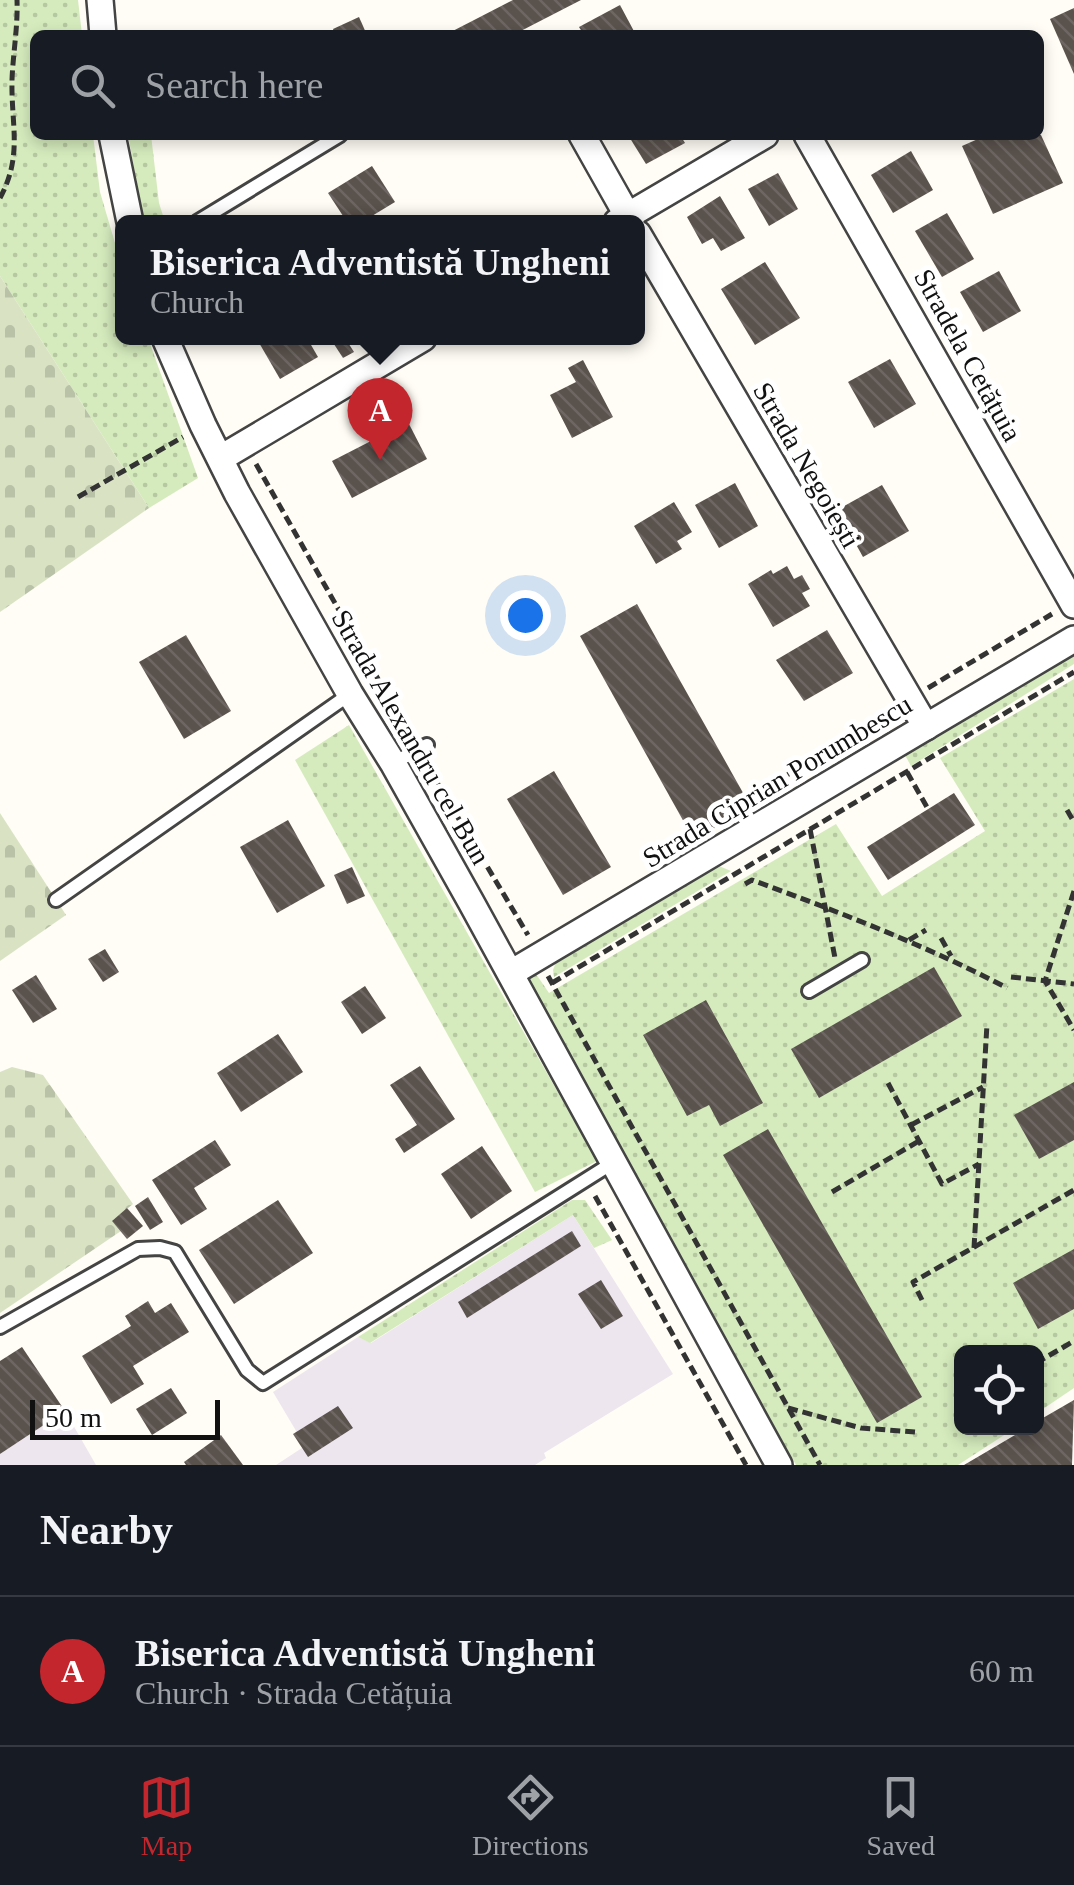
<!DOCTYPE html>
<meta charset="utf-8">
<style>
:root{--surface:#171b24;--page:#242831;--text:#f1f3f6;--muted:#9ea1a6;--line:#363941;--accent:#c4262e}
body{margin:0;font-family:Georgia,serif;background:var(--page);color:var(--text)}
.controls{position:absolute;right:30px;bottom:30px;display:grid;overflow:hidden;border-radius:15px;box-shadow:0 5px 15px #0003}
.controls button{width:90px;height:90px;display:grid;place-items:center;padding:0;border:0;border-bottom:2px solid var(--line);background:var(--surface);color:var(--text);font:50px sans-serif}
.scale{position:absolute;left:30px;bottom:25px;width:190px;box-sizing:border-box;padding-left:10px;border:5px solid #111;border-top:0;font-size:28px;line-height:35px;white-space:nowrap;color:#111;-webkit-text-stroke:8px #fff;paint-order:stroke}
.you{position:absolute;left:525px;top:615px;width:35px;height:35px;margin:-25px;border:8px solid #fff;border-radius:50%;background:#1a73e8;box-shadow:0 0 0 15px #1a73e833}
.badge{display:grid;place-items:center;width:65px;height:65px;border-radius:50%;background:var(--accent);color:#fff;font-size:32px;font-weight:700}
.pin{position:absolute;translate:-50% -82px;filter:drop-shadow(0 2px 5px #0008)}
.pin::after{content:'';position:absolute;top:52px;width:35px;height:30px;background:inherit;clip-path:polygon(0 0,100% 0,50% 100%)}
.popup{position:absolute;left:115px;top:215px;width:530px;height:130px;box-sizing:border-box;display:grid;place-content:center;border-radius:15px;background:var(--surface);filter:drop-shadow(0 2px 8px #0005);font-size:32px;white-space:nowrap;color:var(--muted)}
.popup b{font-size:38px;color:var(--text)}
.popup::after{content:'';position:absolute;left:50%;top:100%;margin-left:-20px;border:20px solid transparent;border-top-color:var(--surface)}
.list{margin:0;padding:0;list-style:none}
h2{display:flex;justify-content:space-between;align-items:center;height:130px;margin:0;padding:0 40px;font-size:42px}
h2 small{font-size:32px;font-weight:400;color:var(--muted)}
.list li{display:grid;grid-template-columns:65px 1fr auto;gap:30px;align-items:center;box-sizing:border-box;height:150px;padding:0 40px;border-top:2px solid var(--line)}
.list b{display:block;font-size:38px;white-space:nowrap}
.list p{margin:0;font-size:32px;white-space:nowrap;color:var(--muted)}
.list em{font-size:32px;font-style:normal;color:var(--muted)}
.icon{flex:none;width:55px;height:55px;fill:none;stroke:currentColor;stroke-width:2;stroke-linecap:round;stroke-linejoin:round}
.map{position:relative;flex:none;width:1074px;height:1465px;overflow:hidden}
.search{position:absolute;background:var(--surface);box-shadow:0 5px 15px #0003;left:30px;right:30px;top:30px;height:110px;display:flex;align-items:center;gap:25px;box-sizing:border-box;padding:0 35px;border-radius:15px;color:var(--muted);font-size:38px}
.sheet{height:280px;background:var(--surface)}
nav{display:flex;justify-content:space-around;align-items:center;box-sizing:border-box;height:140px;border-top:2px solid var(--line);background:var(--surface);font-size:28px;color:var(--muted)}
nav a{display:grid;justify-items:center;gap:5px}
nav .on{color:var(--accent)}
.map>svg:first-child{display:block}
</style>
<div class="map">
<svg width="1074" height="1465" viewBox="0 0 1074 1465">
<defs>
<pattern id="grass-dots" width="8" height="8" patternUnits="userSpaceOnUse" patternTransform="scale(2.5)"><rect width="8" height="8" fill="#d5ebbd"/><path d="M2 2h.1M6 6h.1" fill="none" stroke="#b6c8a1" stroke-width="1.8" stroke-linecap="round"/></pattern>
<pattern id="cemetery-stones" width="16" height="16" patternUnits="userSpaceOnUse" patternTransform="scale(2.5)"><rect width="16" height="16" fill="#d9e3c4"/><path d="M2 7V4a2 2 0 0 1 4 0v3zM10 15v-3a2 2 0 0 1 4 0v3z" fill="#b9c2a7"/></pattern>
<pattern id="building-back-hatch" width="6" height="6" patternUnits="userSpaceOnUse" patternTransform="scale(2.5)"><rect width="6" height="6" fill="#5a524d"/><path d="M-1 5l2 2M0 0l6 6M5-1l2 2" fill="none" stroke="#6d6662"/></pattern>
</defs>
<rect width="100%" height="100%" fill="#fffdf5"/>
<g fill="#eee6ef">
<path d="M 573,1215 L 673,1374 L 544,1453 L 546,1458 L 535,1465 L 276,1465 L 305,1446 L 273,1392 L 358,1337 L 371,1343 Z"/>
<path d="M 65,1411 L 96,1465 L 0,1465 L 0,1454 Z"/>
</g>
<g fill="url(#grass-dots)">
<path d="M 0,0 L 78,0 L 82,35 L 35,35 L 35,135 L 93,135 L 100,192 L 122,267 L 122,338 L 148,338 L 198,478 L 149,508 L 0,276 Z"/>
<path d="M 128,135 L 151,135 L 159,203 L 165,222 L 144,222 Z"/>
<path d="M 1074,652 L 1074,664 L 911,766 L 905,755 Z"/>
<path d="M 1074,679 L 1074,1388 L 1037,1413 L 1036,1352 L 962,1352 L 962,1428 L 1015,1428 L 958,1465 L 796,1465 L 524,981 L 536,974 L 549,993 L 836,824 L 882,896 L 985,831 L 940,758 Z"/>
<path d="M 349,725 L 597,1161 L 535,1192 L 295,760 Z"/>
<path d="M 719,866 L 731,871 L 554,977 L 553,970 L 556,962 L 712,867 Z"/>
<path d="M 572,1200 L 585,1200 L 612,1240 L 594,1248 L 573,1215 L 370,1343 L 358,1337 Z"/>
</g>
<g fill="url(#cemetery-stones)">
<path d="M 0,276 L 149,508 L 0,612 Z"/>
<path d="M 0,813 L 66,915 L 0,961 Z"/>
<path d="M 12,1067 L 43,1075 L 133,1204 L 113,1220 L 121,1231 L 0,1313 L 0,1072 Z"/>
</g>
<g fill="url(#building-back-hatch)">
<path d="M 513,0 L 581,0 L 513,35 L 445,35 Z"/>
<path d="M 620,5 L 636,35 L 584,35 L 579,27 Z"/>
<path d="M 1074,8 L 1074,74 L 1050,19 Z"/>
<path d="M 359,17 L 367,35 L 335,35 L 333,29 Z"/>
<path d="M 628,135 L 680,135 L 685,143 L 646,164 Z"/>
<path d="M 987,135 L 1041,135 L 1063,183 L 993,214 L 962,146 Z"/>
<path d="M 911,151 L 933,190 L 893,213 L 871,175 Z"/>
<path d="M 372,166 L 395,202 L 362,222 L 347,222 L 328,193 Z"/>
<path d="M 778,173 L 798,209 L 769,226 L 748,189 Z"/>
<path d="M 720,196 L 745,238 L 721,251 L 713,238 L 702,244 L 687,217 Z"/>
<path d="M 947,213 L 974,259 L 942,277 L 915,231 Z"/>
<path d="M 765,262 L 800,318 L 755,345 L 721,289 Z"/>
<path d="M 999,271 L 1021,311 L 983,332 L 960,292 Z"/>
<path d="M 264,338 L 307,338 L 318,357 L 280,379 L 258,341 Z"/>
<path d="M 330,338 L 345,338 L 354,352 L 343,358 Z"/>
<path d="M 890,359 L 916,404 L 874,428 L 848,382 Z"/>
<path d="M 583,360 L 613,417 L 572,438 L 550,395 L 576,382 L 568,368 Z"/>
<path d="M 408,422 L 427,459 L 352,498 L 332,461 Z"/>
<path d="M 735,483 L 758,526 L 719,548 L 695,505 Z"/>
<path d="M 882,485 L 909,531 L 863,557 L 837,510 Z"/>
<path d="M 674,502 L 692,532 L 677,541 L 682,549 L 656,564 L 634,526 Z"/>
<path d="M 787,566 L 794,579 L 802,575 L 810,589 L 802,593 L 810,606 L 773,627 L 748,584 L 771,570 L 773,574 Z"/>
<path d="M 637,604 L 751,807 L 694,840 L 580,636 Z"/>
<path d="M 827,630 L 853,673 L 804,701 L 776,660 Z"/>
<path d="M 186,635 L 231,711 L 184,739 L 139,662 Z"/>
<path d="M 554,771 L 611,867 L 563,895 L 507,799 Z"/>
<path d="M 954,793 L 975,825 L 888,880 L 867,847 Z"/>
<path d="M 288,820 L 325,886 L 277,913 L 240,847 Z"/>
<path d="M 352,867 L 365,896 L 347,904 L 334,875 Z"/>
<path d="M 105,949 L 119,972 L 103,982 L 88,959 Z"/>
<path d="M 934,967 L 962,1016 L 819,1098 L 791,1049 Z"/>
<path d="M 36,975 L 57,1009 L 33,1023 L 12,990 Z"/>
<path d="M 365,986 L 386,1018 L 362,1034 L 341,1002 Z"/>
<path d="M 706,1000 L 763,1103 L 720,1126 L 709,1105 L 687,1116 L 643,1035 Z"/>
<path d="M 278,1034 L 303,1072 L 241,1112 L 217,1073 Z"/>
<path d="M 420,1066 L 455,1119 L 404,1153 L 395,1139 L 417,1125 L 390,1085 Z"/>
<path d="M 1074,1082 L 1074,1140 L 1039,1159 L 1014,1115 Z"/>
<path d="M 768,1129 L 922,1397 L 877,1423 L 723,1155 Z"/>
<path d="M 215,1140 L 231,1165 L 194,1188 L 207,1209 L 181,1225 L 152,1180 Z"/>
<path d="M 482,1146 L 512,1191 L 471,1219 L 441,1174 Z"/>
<path d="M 148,1197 L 163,1222 L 150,1230 L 135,1206 Z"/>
<path d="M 278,1200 L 313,1253 L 234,1304 L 199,1250 Z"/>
<path d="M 127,1208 L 143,1226 L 127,1239 L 112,1221 Z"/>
<path d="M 572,1231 L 581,1246 L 467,1318 L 458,1302 Z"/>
<path d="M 1074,1249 L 1074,1309 L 1038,1329 L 1013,1283 Z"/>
<path d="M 601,1280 L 623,1316 L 601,1329 L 578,1294 Z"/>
<path d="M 148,1301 L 155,1313 L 171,1303 L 189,1332 L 133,1366 L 144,1384 L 111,1404 L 82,1356 L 131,1326 L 125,1316 Z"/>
<path d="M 22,1347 L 65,1411 L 0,1454 L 0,1361 Z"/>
<path d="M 171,1388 L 187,1413 L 152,1435 L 136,1409 Z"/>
<path d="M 1074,1400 L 1072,1465 L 964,1465 L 1027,1428 L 1036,1428 L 1036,1422 Z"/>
<path d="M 338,1406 L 353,1428 L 308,1457 L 293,1434 Z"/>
<path d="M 221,1435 L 243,1465 L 186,1465 L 184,1462 Z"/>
</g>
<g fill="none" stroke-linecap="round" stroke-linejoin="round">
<g stroke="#444" stroke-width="18">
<g id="lane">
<path d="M 197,222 L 340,135"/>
<path d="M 393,763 L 427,745"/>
<path d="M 56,900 L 350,694"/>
<path d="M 809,991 L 862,960"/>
<path d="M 0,1327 L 138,1249 L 160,1248 L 175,1252 L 247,1370 L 263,1383 L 614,1162"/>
</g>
</g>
<g stroke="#444" stroke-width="30">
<g id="street">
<path d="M 100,0 L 103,35"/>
<path d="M 112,135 L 130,222"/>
<path d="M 582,135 L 631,222"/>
<path d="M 807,135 L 1074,605"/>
<path d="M 617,222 L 765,135"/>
<path d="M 638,234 L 926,727"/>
<path d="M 165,338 L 203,425 L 237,493 L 350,694 L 393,763 L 471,902 L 779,1465"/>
<path d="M 221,458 L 423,338"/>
<path d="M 511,973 L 1074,639"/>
</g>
</g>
<g stroke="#333" stroke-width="5" stroke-dasharray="10 5" stroke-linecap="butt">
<path d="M 0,198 C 23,155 11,126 12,80 C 13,53 18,27 17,0"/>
<path d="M 256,464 L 411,737"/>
<path d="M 78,497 L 183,437"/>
<path d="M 928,688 L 1052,614"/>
<path d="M 426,764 L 528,935"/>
<path d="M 907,772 L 928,809"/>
<path d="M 777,785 L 784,777 L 889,712"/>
<path d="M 1067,810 L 1074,822"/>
<path d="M 810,829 L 835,958"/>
<path d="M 745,884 L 752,880 C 839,912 925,945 1007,988"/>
<path d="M 1074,891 L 1045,981 L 1074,1030"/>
<path d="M 941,938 L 951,956"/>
<path d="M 909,940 L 926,930"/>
<path d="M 548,976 L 820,1465"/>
<path d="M 1011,977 L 1074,984"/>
<path d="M 552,983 L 1074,672"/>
<path d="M 888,1083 L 942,1184 L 979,1164"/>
<path d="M 911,1125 L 983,1087"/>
<path d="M 832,1192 L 919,1141"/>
<path d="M 595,1196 L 746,1465"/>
<path d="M 974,1248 L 987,1024"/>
<path d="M 922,1300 L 913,1282 L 1074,1190"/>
<path d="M 1036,1363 L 1074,1341"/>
<path d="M 788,1408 L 861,1428 L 915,1432"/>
</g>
<use href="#lane" stroke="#fff" stroke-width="12"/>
<use href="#street" stroke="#fff" stroke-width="25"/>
</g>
<g text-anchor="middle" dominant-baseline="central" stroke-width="10" stroke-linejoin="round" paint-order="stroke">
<g font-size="28" fill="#111" stroke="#fff">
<text transform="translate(968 355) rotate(61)">Stradela Cetățuia</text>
<text transform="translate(807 465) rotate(60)">Strada Negoiești</text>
<text transform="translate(411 737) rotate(60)">Strada Alexandru cel Bun</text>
<text transform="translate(777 781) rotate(-31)">Strada Ciprian Porumbescu</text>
</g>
</g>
</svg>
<div class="controls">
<button><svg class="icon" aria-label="locate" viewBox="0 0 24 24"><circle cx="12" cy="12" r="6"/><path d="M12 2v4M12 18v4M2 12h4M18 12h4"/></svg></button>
</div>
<div class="scale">50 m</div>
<div class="you"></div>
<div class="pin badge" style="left:380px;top:460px">A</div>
<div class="popup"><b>Biserica Adventistă Ungheni</b>Church</div>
<div class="search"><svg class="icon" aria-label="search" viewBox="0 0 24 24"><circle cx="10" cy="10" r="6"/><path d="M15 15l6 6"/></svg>Search here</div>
</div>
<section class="sheet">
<h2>Nearby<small></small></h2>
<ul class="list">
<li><span class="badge">A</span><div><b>Biserica Adventistă Ungheni</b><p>Church · Strada Cetățuia</p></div><em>60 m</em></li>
</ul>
</section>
<nav>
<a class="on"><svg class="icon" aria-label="map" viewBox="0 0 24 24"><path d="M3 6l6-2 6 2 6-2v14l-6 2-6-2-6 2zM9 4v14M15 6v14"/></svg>Map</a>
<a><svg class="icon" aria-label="directions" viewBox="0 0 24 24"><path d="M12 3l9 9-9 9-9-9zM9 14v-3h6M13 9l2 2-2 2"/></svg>Directions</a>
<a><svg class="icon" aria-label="saved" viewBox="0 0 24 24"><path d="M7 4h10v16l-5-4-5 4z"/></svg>Saved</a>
</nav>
